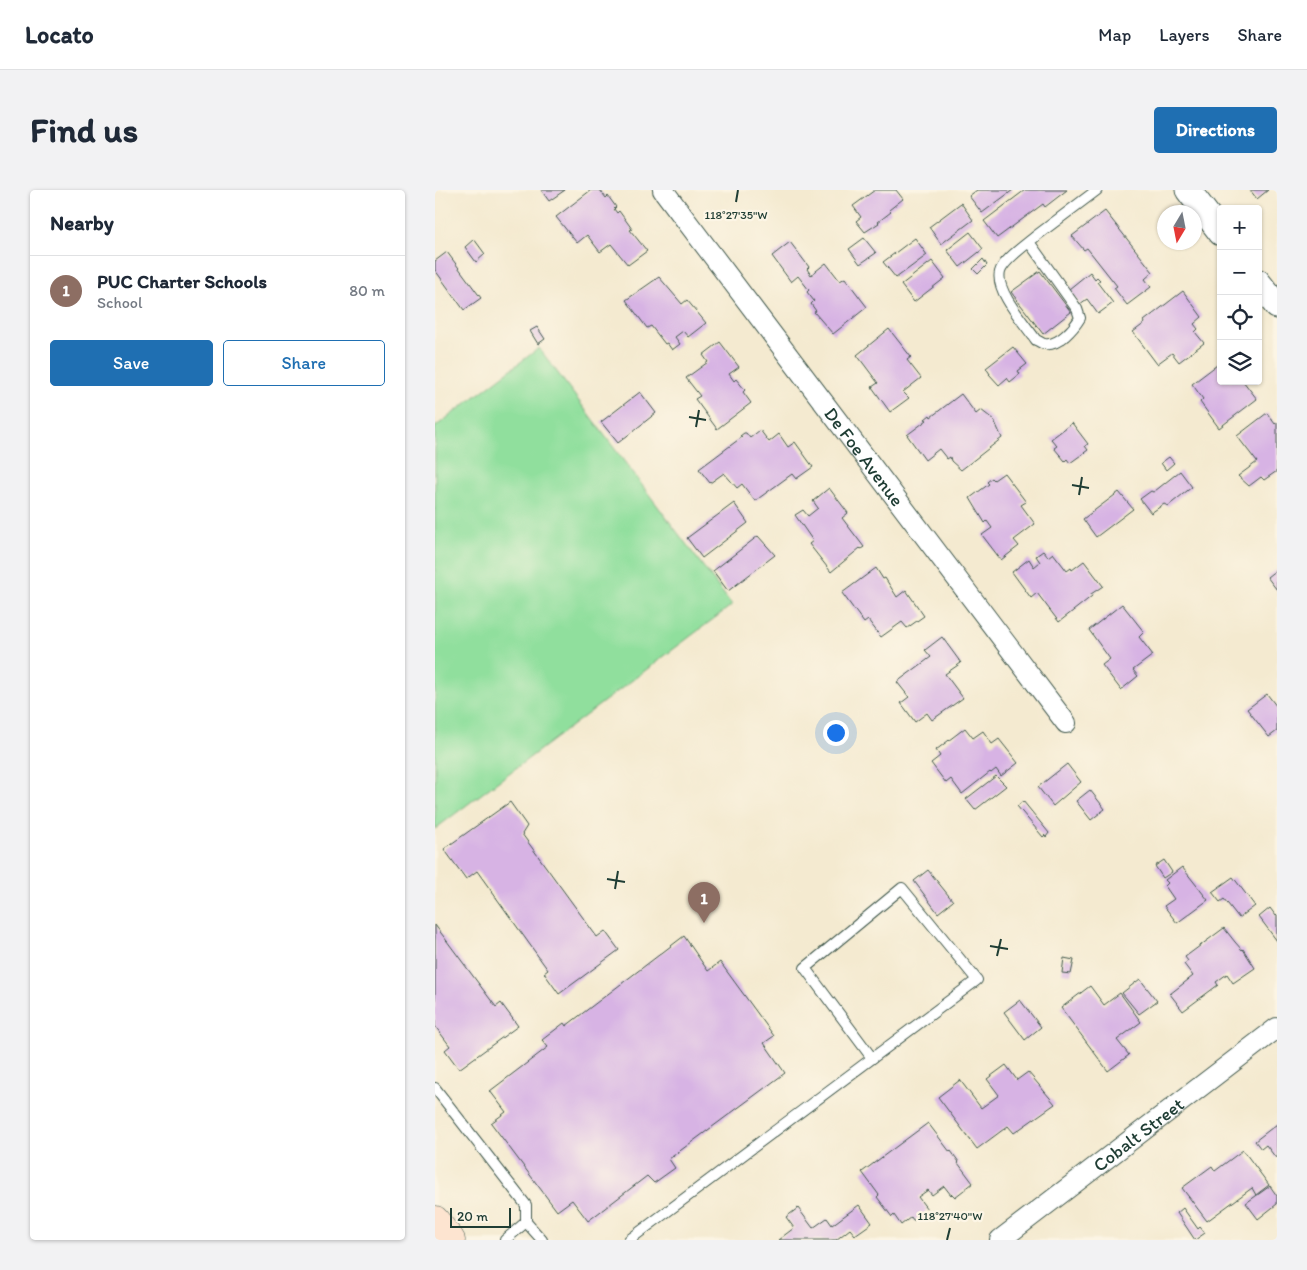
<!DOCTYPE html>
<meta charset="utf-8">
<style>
:root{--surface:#fff;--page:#f2f2f3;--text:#1f2937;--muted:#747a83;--line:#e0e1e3;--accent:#1f6fb2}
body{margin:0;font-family:Itim,sans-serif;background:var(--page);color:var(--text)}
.controls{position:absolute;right:15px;top:15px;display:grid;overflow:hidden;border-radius:5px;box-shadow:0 1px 4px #0004}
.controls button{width:45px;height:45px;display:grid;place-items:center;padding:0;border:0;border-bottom:1px solid var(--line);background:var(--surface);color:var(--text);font:25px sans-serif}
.compass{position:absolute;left:722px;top:15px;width:45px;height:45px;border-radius:50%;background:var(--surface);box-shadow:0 1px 4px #0004;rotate:190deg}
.scale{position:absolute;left:15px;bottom:12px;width:61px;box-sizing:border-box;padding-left:5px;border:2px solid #1f3d34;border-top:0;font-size:14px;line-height:18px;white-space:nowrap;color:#1f3d34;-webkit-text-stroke:4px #fcf5e5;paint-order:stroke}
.you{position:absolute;left:400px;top:542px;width:18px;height:18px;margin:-12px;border:4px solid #fff;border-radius:50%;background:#1a73e8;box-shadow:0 0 0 8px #1a73e833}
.badge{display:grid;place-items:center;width:32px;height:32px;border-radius:50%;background:var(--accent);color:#fff;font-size:16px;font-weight:700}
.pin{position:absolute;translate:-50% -41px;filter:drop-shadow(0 1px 2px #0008)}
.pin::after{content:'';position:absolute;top:26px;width:18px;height:15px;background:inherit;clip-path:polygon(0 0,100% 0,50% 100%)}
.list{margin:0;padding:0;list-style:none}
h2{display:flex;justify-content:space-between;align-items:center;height:65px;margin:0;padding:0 20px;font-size:21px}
h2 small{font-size:16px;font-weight:400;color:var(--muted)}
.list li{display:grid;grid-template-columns:32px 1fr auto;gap:15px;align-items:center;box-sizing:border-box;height:70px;padding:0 20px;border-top:1px solid var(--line)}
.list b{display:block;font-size:19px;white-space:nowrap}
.list p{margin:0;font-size:16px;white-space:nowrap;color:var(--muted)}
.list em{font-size:16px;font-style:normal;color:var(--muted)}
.actions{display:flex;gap:10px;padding:15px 20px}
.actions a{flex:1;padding:11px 0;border:1px solid var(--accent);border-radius:5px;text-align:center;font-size:18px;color:var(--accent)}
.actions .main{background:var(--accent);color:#fff}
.icon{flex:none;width:28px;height:28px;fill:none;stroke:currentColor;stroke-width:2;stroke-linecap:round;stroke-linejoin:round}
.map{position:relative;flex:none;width:842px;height:1050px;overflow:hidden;border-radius:5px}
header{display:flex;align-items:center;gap:30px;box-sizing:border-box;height:70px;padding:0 25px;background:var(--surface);border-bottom:1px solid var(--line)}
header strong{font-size:24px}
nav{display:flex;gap:28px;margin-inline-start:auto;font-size:18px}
.intro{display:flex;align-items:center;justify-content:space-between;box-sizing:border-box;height:120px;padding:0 30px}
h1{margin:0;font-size:35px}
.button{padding:12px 22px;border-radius:5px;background:var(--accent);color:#fff;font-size:18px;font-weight:700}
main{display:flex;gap:30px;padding:0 30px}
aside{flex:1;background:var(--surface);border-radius:5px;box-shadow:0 1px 4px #0004}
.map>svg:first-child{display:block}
</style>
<header>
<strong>Locato</strong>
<nav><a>Map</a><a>Layers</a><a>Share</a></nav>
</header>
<div class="intro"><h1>Find us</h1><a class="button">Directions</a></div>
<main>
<aside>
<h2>Nearby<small></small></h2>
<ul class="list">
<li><span class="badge" style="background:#8d6e63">1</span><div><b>PUC Charter Schools</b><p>School</p></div><em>80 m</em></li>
</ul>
<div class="actions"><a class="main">Save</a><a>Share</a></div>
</aside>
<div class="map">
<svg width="842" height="1050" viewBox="0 0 842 1050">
<rect width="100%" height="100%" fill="#fcf5e5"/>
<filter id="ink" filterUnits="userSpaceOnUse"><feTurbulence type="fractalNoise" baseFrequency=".02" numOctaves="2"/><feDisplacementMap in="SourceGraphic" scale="10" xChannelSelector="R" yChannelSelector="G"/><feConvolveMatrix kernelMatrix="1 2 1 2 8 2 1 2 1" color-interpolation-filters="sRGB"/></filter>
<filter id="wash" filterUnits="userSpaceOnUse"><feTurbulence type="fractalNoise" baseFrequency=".0096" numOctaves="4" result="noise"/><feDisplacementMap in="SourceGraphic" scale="20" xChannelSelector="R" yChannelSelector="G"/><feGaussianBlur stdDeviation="1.12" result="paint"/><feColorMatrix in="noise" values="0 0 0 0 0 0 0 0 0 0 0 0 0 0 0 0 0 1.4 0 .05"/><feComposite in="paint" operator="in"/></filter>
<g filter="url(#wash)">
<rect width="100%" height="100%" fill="#f4ead0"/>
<path fill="#90df9d" stroke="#588e68" d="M 104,158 L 297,415 L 0,639 L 0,237 Z"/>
<g id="blocks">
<g fill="#d7b3e4">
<path d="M 106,0 L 130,0 L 114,11 Z"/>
<path d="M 156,0 L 165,0 L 171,8 L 173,6 L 181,17 L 179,19 L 182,23 L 184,21 L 192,32 L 197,39 L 195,40 L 212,61 L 193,75 L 176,54 L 165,62 L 152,45 L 142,53 L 121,27 Z"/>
<path d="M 440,0 L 461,0 L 468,9 L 454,20 L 456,22 L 443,32 L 444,33 L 430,42 L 421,31 L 426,27 L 418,16 Z"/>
<path d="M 542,0 L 578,0 L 547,23 L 534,6 Z"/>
<path d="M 590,0 L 632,0 L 610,17 L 608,14 L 562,48 L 549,31 Z"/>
<path d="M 815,0 L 833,0 L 822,9 Z"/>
<path d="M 526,13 L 538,30 L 506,54 L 494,37 Z"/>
<path d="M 670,21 L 718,82 L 710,89 L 716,97 L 692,115 L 679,98 L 682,96 L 652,58 L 649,60 L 637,46 Z"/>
<path d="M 535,42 L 548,59 L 525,77 L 512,60 Z"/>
<path d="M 429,48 L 441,63 L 425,74 L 414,59 Z"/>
<path d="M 480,48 L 492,65 L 461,88 L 448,72 Z"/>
<path d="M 39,49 L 50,64 L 41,72 L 30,57 Z"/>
<path d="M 355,52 L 374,77 L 372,79 L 376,85 L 391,73 L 405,91 L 410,88 L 432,117 L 398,144 L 379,122 L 381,121 L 376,114 L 379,111 L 372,102 L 374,100 L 363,86 L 356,92 L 337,66 Z"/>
<path d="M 12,62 L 46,108 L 29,120 L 0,80 L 0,71 Z"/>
<path d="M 548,69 L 552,75 L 543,84 L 538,79 Z"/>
<path d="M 497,71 L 510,88 L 479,112 L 466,95 Z"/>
<path d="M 605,81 L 636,122 L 608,144 L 576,102 Z"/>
<path d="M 655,82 L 660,89 L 662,87 L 665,90 L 662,92 L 678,113 L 663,124 L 652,109 L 645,114 L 634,99 Z"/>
<path d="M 224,87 L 247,114 L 252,110 L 271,133 L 253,147 L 248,141 L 240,147 L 245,154 L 237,160 L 232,153 L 230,154 L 216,136 L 212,138 L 191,110 Z"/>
<path d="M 748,101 L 767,127 L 759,134 L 763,139 L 760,142 L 769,153 L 744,172 L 737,163 L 722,174 L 698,142 L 710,133 L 709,131 Z"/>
<path d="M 102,137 L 110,149 L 103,154 L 95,141 Z"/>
<path d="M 454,139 L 476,167 L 472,170 L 486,188 L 468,202 L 474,208 L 455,222 L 437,197 L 443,193 L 422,165 Z"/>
<path d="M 285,152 L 304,177 L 294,184 L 299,191 L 301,189 L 310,200 L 308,202 L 316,213 L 282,239 L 260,209 L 265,206 L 251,188 L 273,172 L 268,165 Z"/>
<path d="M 578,157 L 592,174 L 583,181 L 585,184 L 575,192 L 572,188 L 564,195 L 554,184 L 555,184 L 551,178 Z"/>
<path d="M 786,172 L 786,191 L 808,191 L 822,209 L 784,238 L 765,212 L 768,209 L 757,194 Z"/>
<path d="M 205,202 L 221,223 L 183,253 L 166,232 Z"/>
<path d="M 526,204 L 541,224 L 546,220 L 559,230 L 567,248 L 526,280 L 516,271 L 515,267 L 512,269 L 504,259 L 490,270 L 472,245 L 492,230 L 490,229 L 495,225 L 496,227 Z"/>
<path d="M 832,223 L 840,234 L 842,232 L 842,281 L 829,290 L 826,287 L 814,296 L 803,286 L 822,272 L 802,246 Z"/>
<path d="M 637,233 L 653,254 L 650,256 L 653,260 L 635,273 L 632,269 L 630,271 L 619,258 L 622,256 L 616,249 Z"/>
<path d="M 325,240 L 334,252 L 344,244 L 353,257 L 360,252 L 378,277 L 361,289 L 357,284 L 320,311 L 307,294 L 302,298 L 289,283 L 275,293 L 264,279 L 307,247 L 305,246 L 309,243 L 311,243 L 315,248 Z"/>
<path d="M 734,267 L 739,273 L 731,280 L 726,273 Z"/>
<path d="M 745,281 L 757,297 L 733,316 L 729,314 L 716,323 L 705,309 L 716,301 L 718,302 L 720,301 Z"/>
<path d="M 569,283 L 591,312 L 586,315 L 600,334 L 579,350 L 584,356 L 566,370 L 547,345 L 557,338 L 552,331 L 550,333 L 535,308 L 554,294 L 552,292 L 557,288 L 559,290 Z"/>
<path d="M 394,298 L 413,323 L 407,328 L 429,357 L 426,359 L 425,358 L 396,382 L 374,354 L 378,351 L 360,325 L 368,320 L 373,326 L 383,318 L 378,311 Z"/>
<path d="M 684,302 L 698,319 L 661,347 L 648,329 Z"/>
<path d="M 299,313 L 313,333 L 267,368 L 252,348 Z"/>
<path d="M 323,346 L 340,365 L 293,401 L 278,381 Z"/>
<path d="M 608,361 L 613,367 L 618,363 L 632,381 L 636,378 L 637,380 L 649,371 L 668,396 L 656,404 L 657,406 L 624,432 L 602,403 L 596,408 L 577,382 L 594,369 L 599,377 L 605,372 L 601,366 Z"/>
<path d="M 441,378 L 448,389 L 450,388 L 462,407 L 471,400 L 489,426 L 472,438 L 467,432 L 446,447 L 433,430 L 429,433 L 407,403 Z"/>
<path d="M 841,380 L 842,382 L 842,400 L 832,387 Z"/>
<path d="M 687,414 L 709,442 L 704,447 L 718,465 L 698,480 L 703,486 L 686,500 L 667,475 L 675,469 L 654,440 Z"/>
<path d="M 507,447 L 526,473 L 510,484 L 528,508 L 497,530 L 492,523 L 480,532 L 466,513 L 474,507 L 462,492 L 496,467 L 490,460 Z"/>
<path d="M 832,504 L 842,517 L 842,541 L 834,547 L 812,519 Z"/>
<path d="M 530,538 L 538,548 L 548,541 L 557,554 L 564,549 L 583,573 L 566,586 L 561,579 L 556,583 L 555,582 L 527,604 L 516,589 L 511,593 L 496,573 L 505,566 L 501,560 Z"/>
<path d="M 632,574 L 646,592 L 618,616 L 603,597 Z"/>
<path d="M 561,586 L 571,596 L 540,620 L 531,609 Z"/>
<path d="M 655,600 L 670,619 L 656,630 L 641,611 Z"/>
<path d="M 588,611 L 614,643 L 611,647 L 610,645 L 608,647 L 582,616 Z"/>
<path d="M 75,612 L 92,636 L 87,644 L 162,747 L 170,741 L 184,760 L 124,804 L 109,783 L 113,780 L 42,681 L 31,689 L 9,659 Z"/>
<path d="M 729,670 L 737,682 L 728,688 L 720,676 Z"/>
<path d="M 747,677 L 773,710 L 742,733 L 729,716 L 739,709 L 730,696 L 733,693 L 730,690 Z"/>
<path d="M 493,680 L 518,711 L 503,723 L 479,691 Z"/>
<path d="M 798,687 L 820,716 L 804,728 L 789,709 L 785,712 L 777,702 Z"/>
<path d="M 835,718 L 841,726 L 842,725 L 842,751 L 824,727 Z"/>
<path d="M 0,735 L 61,817 L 66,813 L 83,836 L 24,879 L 10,860 L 15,856 L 0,836 Z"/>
<path d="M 789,738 L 800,752 L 807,760 L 808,759 L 820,778 L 798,793 L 792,784 L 781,792 L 783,795 L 748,821 L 735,804 L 758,786 L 749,774 L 753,771 L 750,767 Z"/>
<path d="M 249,746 L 273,781 L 285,772 L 339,846 L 329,853 L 350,883 L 234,969 L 240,978 L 219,993 L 212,986 L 153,1031 L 137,1010 L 122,1021 L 56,933 L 71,922 L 55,901 L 113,857 L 107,850 L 129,833 L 131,836 Z"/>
<path d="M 629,768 L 639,770 L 636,784 L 627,783 Z"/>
<path d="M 705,789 L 722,811 L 704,824 L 687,803 Z"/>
<path d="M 655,796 L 669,815 L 685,803 L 706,832 L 682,850 L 694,865 L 673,881 L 626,818 Z"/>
<path d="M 585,810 L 606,837 L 590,850 L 569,822 Z"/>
<path d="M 571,875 L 582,890 L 593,882 L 620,914 L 579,943 L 573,936 L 542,959 L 503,907 L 525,890 L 546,918 L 564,905 L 552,889 Z"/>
<path d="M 493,933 L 515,962 L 516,961 L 524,972 L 523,973 L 538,993 L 520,1007 L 517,1004 L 516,1005 L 509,996 L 497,1005 L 493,1000 L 483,1007 L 492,1019 L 490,1021 L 491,1022 L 481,1030 L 478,1030 L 476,1027 L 466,1035 L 459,1025 L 457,1027 L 442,1007 L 444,1005 L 427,982 Z"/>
<path d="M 842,934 L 842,967 L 841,968 L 831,955 L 826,959 L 820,951 Z"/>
<path d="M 808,960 L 834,995 L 821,1005 L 817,998 L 772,1031 L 747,998 L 777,976 L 780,981 Z"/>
<path d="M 835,996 L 842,1006 L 842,1014 L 823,1029 L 811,1013 Z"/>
<path d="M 424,1015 L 437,1033 L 420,1045 L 415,1039 L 401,1050 L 343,1050 L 359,1038 L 351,1027 L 363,1018 L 378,1038 L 392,1028 L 397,1035 Z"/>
<path d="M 748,1018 L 763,1039 L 765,1037 L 770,1043 L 760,1050 L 742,1023 Z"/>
</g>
</g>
</g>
<g filter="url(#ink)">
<use href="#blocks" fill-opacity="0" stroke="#3f574b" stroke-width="1"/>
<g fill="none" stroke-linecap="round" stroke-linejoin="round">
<g stroke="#3f574b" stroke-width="12">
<g id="service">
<path d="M 594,52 L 642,119 L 645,128 C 639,138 623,157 609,154 C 606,153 604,151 601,150 C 590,134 560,101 565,82 C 568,70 592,54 601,46 L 662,0"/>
<path d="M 0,898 L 91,1015 L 91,1032 L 70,1050"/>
<path d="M 91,1032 L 107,1050"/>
<path d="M 194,1050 L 542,790 L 467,698 L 370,778 L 437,868"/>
</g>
</g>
<g stroke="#3f574b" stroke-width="22">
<g id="minor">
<path id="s1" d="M 228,0 L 631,533"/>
<path id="s2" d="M 565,1050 L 842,838"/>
</g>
</g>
<g stroke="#3f574b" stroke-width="27">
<g id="tertiary">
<path d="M 753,0 L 786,43"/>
<path d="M 823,92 L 842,116"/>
</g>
</g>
<g stroke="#3f574b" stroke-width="29">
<path id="secondary" d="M 0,1030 L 16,1050"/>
</g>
<use href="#service" stroke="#fff" stroke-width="10"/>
<use href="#minor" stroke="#fff" stroke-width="20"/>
<use href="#tertiary" stroke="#fff" stroke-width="25"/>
<use href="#secondary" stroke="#fde4d0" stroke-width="28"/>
</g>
</g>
<path fill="none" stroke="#1f3d34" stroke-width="2" d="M 301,12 L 303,0M 254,227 L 271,230M 261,237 L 264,220M 637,295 L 654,298M 644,305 L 647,287M 172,689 L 190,692M 180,699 L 183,681M 555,756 L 573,759M 562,766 L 566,749M 512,1050 L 515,1038"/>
<g text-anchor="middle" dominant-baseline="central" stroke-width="4.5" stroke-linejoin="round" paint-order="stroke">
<g font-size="19" fill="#1f3d34" stroke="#fcf5e5">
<text stroke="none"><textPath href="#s1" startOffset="334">De Foe Avenue</textPath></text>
<text stroke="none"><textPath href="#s2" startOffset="174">Cobalt Street</textPath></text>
</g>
</g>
<g font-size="12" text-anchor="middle" fill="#1f3d34" stroke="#fcf5e5" stroke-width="4.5" stroke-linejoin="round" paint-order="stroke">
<text x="301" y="29">118°27'35"W</text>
<text x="515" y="1030">118°27'40"W</text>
</g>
</svg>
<div class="controls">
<button>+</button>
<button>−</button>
<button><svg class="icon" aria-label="locate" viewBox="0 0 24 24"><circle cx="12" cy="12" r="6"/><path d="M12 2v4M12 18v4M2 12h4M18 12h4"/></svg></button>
<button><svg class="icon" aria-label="layers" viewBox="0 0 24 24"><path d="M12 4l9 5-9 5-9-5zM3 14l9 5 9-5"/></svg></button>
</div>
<svg class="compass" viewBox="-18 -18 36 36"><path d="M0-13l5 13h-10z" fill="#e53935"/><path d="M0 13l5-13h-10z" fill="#747a83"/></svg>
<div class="scale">20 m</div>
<div class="you"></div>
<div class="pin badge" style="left:269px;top:733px;background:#8d6e63">1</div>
</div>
</main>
